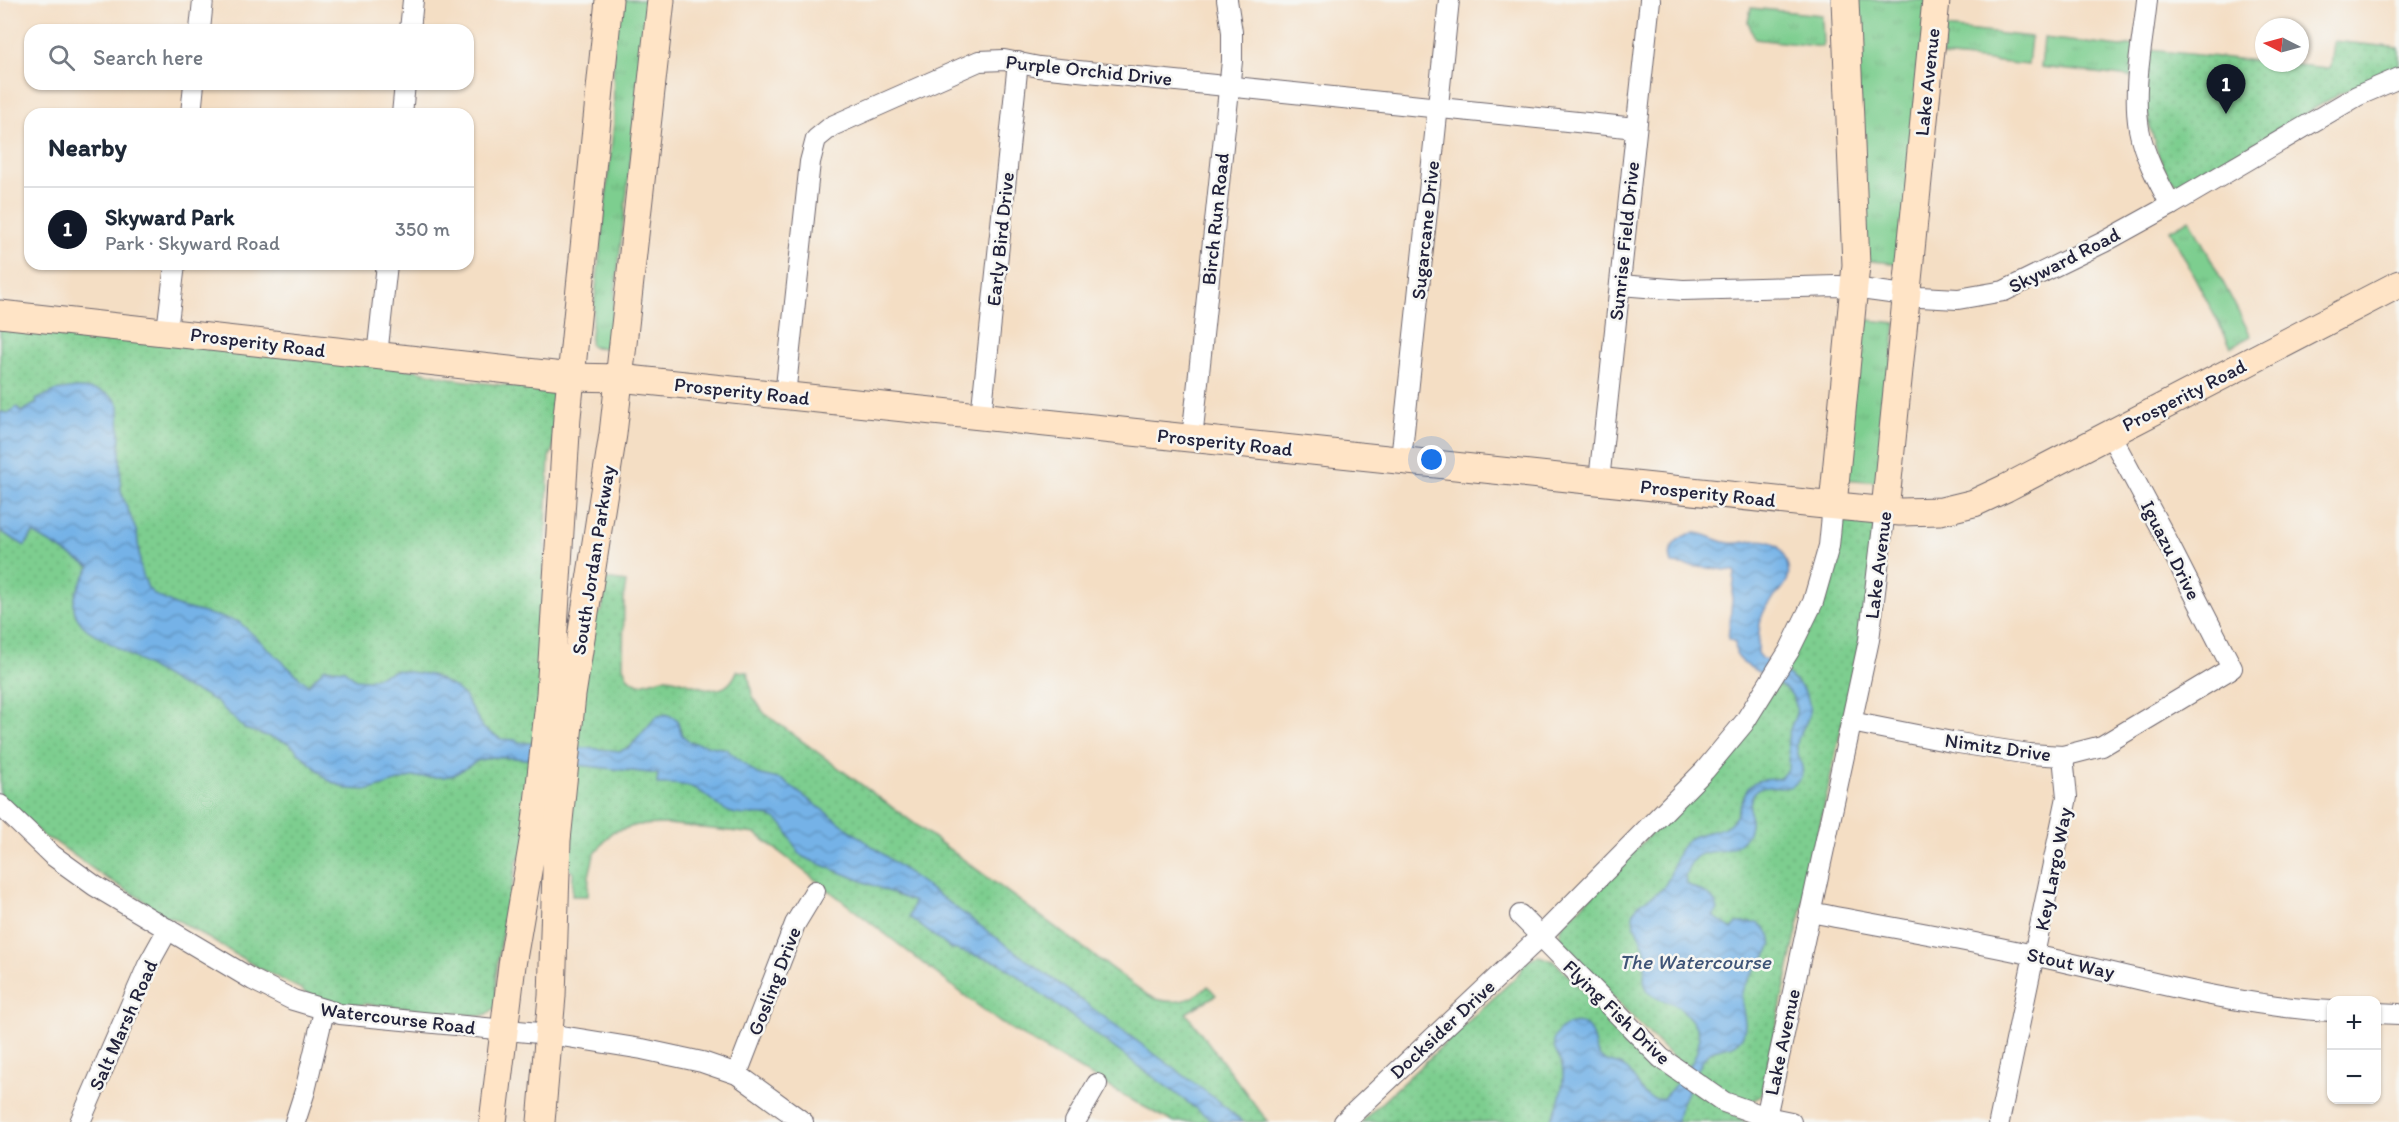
<!DOCTYPE html>
<meta charset="utf-8">
<style>
:root{--surface:#fff;--page:#f2f2f3;--text:#1f2937;--muted:#747a83;--line:#e0e1e3;--accent:#111827}
body{margin:0;font-family:Itim,sans-serif;background:var(--page);color:var(--text)}
.controls{position:absolute;right:18px;bottom:18px;display:grid;overflow:hidden;border-radius:12px;box-shadow:0 2px 4px #0004}
.controls button{width:54px;height:54px;display:grid;place-items:center;padding:0;border:0;border-bottom:2px solid var(--line);background:var(--surface);color:var(--text);font:30px sans-serif}
.compass{position:absolute;left:2255px;top:18px;width:54px;height:54px;border-radius:50%;background:var(--surface);box-shadow:0 2px 4px #0004;rotate:276deg}
.you{position:absolute;left:1432px;top:460px;width:21px;height:21px;margin:-15px;border:4px solid #fff;border-radius:50%;background:#1a73e8;box-shadow:0 0 0 9px #1a73e833}
.badge{display:grid;place-items:center;width:39px;height:39px;border-radius:50%;background:var(--accent);color:#fff;font-size:20px;font-weight:700}
.pin{position:absolute;translate:-50% -50px;filter:drop-shadow(0 2px 3px #0008)}
.pin::after{content:'';position:absolute;top:32px;width:21px;height:18px;background:inherit;clip-path:polygon(0 0,100% 0,50% 100%)}
.list{margin:0;padding:0;list-style:none}
h2{display:flex;justify-content:space-between;align-items:center;height:78px;margin:0;padding:0 24px;font-size:26px}
h2 small{font-size:20px;font-weight:400;color:var(--muted)}
.list li{display:grid;grid-template-columns:39px 1fr auto;gap:18px;align-items:center;box-sizing:border-box;height:84px;padding:0 24px;border-top:2px solid var(--line)}
.list b{display:block;font-size:22px;white-space:nowrap}
.list p{margin:0;font-size:20px;white-space:nowrap;color:var(--muted)}
.list em{font-size:20px;font-style:normal;color:var(--muted)}
.icon{flex:none;width:33px;height:33px;fill:none;stroke:currentColor;stroke-width:2;stroke-linecap:round;stroke-linejoin:round}
.map{position:relative;flex:none;width:2399px;height:1122px;overflow:hidden}
.search{position:absolute;background:var(--surface);box-shadow:0 2px 4px #0004;left:24px;top:24px;width:450px;height:66px;display:flex;align-items:center;gap:15px;box-sizing:border-box;padding:0 21px;border-radius:18px;color:var(--muted);font-size:22px}
.panel{position:absolute;background:var(--surface);box-shadow:0 2px 4px #0004;left:24px;top:108px;width:450px;height:162px;border-radius:18px}
.map>svg:first-child{display:block}
</style>
<div class="map">
<svg width="2399" height="1122" viewBox="0 0 2399 1122">
<defs>
<pattern id="grass-tufts" width="24" height="20" patternUnits="userSpaceOnUse" patternTransform="scale(1.5)"><rect width="24" height="20" fill="#7dce8f"/><path d="M3 7l-1-3M5 7V3M7 7l1-3M15 17l-1-3M17 17v-4M19 17l1-3" fill="none" stroke="#6cb17c"/></pattern>
<pattern id="park-dots" width="8" height="8" patternUnits="userSpaceOnUse" patternTransform="scale(1.5)"><rect width="8" height="8" fill="#7dce8f"/><path d="M2 2h.1M6 6h.1" fill="none" stroke="#6cb17c" stroke-width="1.8" stroke-linecap="round"/></pattern>
<pattern id="water-waves" width="16" height="10" patternUnits="userSpaceOnUse" patternTransform="scale(1.5)"><rect width="16" height="10" fill="#74b2e7"/><path d="M0 5q4-4 8 0t8 0" fill="none" stroke="#5f90bc"/></pattern>
</defs>
<rect width="100%" height="100%" fill="#f6f6f2"/>
<filter id="ink" filterUnits="userSpaceOnUse"><feTurbulence type="fractalNoise" baseFrequency=".0167" numOctaves="2"/><feDisplacementMap in="SourceGraphic" scale="12" xChannelSelector="R" yChannelSelector="G"/><feConvolveMatrix kernelMatrix="1 2 1 2 8 2 1 2 1" color-interpolation-filters="sRGB"/></filter>
<filter id="wash" filterUnits="userSpaceOnUse"><feTurbulence type="fractalNoise" baseFrequency=".008" numOctaves="4" result="noise"/><feDisplacementMap in="SourceGraphic" scale="24" xChannelSelector="R" yChannelSelector="G"/><feGaussianBlur stdDeviation="1.35" result="paint"/><feColorMatrix in="noise" values="0 0 0 0 0 0 0 0 0 0 0 0 0 0 0 0 0 1.4 0 .05"/><feComposite in="paint" operator="in"/></filter>
<g filter="url(#wash)">
<rect width="100%" height="100%" fill="#f4dec4"/>
<g fill="url(#grass-tufts)" stroke="#507865" stroke-width="1.5">
<path d="M 618,0 L 649,0 L 609,348 L 592,347 L 590,343 L 614,122 L 613,52 Z"/>
<path d="M 1850,0 L 1928,0 L 1901,264 L 1862,260 Z"/>
<path d="M 1751,8 L 1822,15 L 1823,47 L 1755,39 L 1748,22 Z"/>
<path d="M 1945,28 L 2031,37 L 2028,65 L 1942,56 Z"/>
<path d="M 2044,38 L 2121,47 L 2135,45 L 2131,77 L 2041,67 Z"/>
<path d="M 2190,219 L 2251,336 L 2231,347 L 2170,230 Z"/>
<path d="M 1859,319 L 1896,323 L 1879,482 L 1843,479 Z"/>
</g>
<g fill="url(#park-dots)" stroke="#507865" stroke-width="1.5">
<path d="M 2334,41 L 2399,48 L 2399,67 L 2339,94 L 2186,184 L 2180,185 L 2170,179 L 2159,157 L 2150,127 L 2145,100 L 2150,50 L 2328,68 L 2331,67 Z"/>
<path d="M 0,325 L 415,370 L 459,380 L 519,387 C 529,381 550,384 557,394 L 553,451 L 549,457 L 543,598 L 544,692 L 596,615 L 602,611 L 606,579 L 626,582 L 624,595 L 623,666 L 628,678 L 638,684 C 648,684 656,678 666,678 C 690,679 723,707 737,671 L 748,672 L 752,695 L 764,713 L 1149,996 C 1171,1006 1191,1002 1208,986 L 1216,995 L 1186,1013 L 1268,1122 L 1173,1122 L 1137,1103 L 999,1022 L 756,834 L 667,824 L 638,825 L 612,832 L 594,855 L 589,876 L 588,896 L 572,896 L 573,873 L 568,868 L 518,858 L 501,939 L 496,976 L 496,1007 L 487,1014 L 480,1016 L 365,1004 C 350,1008 311,1001 301,989 L 257,967 L 176,919 C 164,916 152,913 145,901 L 103,876 L 54,841 L 44,837 L 0,795 Z"/>
<path d="M 1845,521 L 1874,524 L 1869,601 L 1761,1096 L 1750,1102 L 1737,1099 L 1671,1056 L 1560,943 L 1560,928 L 1730,751 L 1826,593 L 1837,550 L 1840,524 Z"/>
<path d="M 1539,956 L 1554,961 L 1661,1069 L 1697,1093 L 1747,1122 L 1361,1122 L 1518,975 C 1524,965 1526,958 1539,956 Z"/>
</g>
<g fill="url(#water-waves)" stroke="#4b6a91" stroke-width="1.5">
<path d="M 76,388 C 91,389 112,390 119,406 L 121,492 L 137,533 L 141,570 L 148,588 L 155,595 L 177,606 L 239,622 L 308,685 L 325,668 L 344,670 L 356,679 L 368,680 L 396,670 L 431,675 L 454,687 L 464,696 L 484,729 L 501,739 L 517,740 L 518,742 L 620,751 L 630,747 L 656,717 L 666,714 L 677,719 L 682,735 L 690,742 L 726,749 L 757,774 L 782,780 L 1213,1097 L 1243,1122 L 1214,1122 L 1000,963 L 950,948 L 909,917 L 914,902 L 803,857 C 791,847 791,830 777,820 C 762,810 747,818 732,813 C 717,809 708,794 694,788 C 683,783 668,784 657,784 L 658,774 L 515,758 L 492,757 L 477,761 L 454,775 L 444,777 L 411,777 L 370,790 L 347,789 L 328,780 L 289,743 L 245,729 L 215,701 L 203,694 L 181,686 L 88,630 C 62,609 77,590 90,567 L 33,533 L 25,546 L 0,531 L 0,412 L 8,413 L 17,407 L 21,412 L 37,403 L 36,400 L 55,391 Z"/>
<path d="M 1694,533 C 1707,533 1717,542 1730,543 C 1742,545 1755,538 1767,541 C 1775,543 1781,548 1784,556 C 1800,588 1770,592 1762,616 C 1759,624 1758,644 1758,653 L 1762,658 C 1781,671 1814,686 1809,714 C 1807,725 1798,733 1797,744 C 1795,758 1810,769 1797,782 C 1785,795 1765,780 1754,793 C 1743,809 1760,827 1739,844 C 1719,859 1695,840 1685,877 L 1687,884 C 1701,893 1713,892 1718,910 L 1713,916 L 1732,929 L 1737,923 L 1758,923 C 1794,945 1747,969 1742,992 C 1739,1007 1750,1022 1742,1037 C 1734,1050 1720,1045 1710,1052 C 1701,1059 1676,1111 1677,1122 L 1549,1122 C 1558,1108 1566,1083 1562,1066 C 1559,1056 1552,1050 1554,1038 C 1558,1031 1562,1026 1571,1024 C 1599,1020 1589,1047 1601,1058 C 1608,1064 1619,1062 1627,1069 C 1638,1078 1642,1106 1663,1098 C 1681,1079 1713,1047 1692,1021 C 1687,1015 1683,1009 1676,1005 C 1667,1000 1655,1000 1648,991 C 1640,979 1647,968 1646,955 C 1645,941 1633,929 1633,917 C 1633,901 1655,898 1664,887 C 1674,872 1674,850 1689,839 C 1701,831 1717,833 1728,825 C 1744,814 1739,789 1757,781 C 1764,779 1772,780 1780,778 L 1789,768 C 1791,758 1786,749 1788,739 C 1790,717 1806,714 1788,690 L 1743,663 L 1736,653 L 1735,642 L 1728,639 L 1735,571 L 1672,564 C 1666,547 1678,536 1694,533 Z"/>
</g>
</g>
<g filter="url(#ink)">
<g fill="none" stroke-linecap="round" stroke-linejoin="round">
<g stroke="#6c646b" stroke-width="22">
<g id="street">
<path d="M 2147,0 C 2143,41 2132,87 2139,129 C 2144,156 2158,181 2171,205"/>
<path d="M 200,30 L 203,0"/>
<path d="M 410,30 L 413,0"/>
<path d="M 191,114 L 194,84"/>
<path d="M 402,114 L 405,84"/>
<path d="M 1620,285 L 1683,290 L 1838,286 L 1920,297 L 1958,299 L 2004,291 L 2104,242 L 2171,205 L 2357,96 L 2399,78"/>
<path d="M 167,331 L 175,264"/>
<path d="M 377,356 L 387,264"/>
<path d="M 785,396 L 810,162 L 816,139 L 832,126 L 979,61 L 1004,60 L 1039,67 L 1636,128"/>
<path d="M 981,417 L 1018,62"/>
<path d="M 1192,439 L 1232,61 L 1232,32 L 1227,0"/>
<path d="M 1401,460 L 1449,0"/>
<path d="M 1599,481 L 1650,0"/>
<path d="M 1851,722 L 1952,742 L 2029,754 L 2063,756 L 2102,746 L 2232,668 L 2161,529 L 2110,434"/>
<path d="M 0,805 L 52,855 L 95,886 L 253,980 L 293,1000 L 340,1014 L 549,1034 L 642,1049 L 702,1062 L 737,1074 L 803,1122"/>
<path d="M 1810,912 C 1886,927 1962,939 2038,956 C 2135,977 2232,1006 2332,1011"/>
<path d="M 1520,915 L 1661,1058 L 1724,1102 L 1766,1117 L 1791,1122"/>
<path d="M 2376,1013 L 2399,1014"/>
<path d="M 737,1074 L 795,924 L 815,891"/>
<path d="M 80,1122 L 148,965 L 168,929"/>
<path d="M 295,1122 L 305,1091 L 324,1011"/>
<path d="M 1075,1122 L 1097,1084"/>
<path d="M 1344,1122 L 1541,936 L 1705,770 L 1744,723 L 1789,651 L 1813,602 L 1829,546 L 1833,505"/>
<path d="M 1765,1122 L 1869,640 L 1885,510"/>
<path d="M 1999,1122 L 2067,797 L 2063,756"/>
</g>
</g>
<g stroke="#6c646b" stroke-width="29">
<g id="secondary">
<path d="M 0,314 L 572,377 L 619,378 L 1815,504 L 1900,512 L 1941,511 L 1974,503 L 2006,488 L 2399,284"/>
<path d="M 1833,505 L 1856,265 L 1845,0"/>
<path d="M 1885,510 L 1936,0"/>
<path d="M 493,1122 L 512,965 L 535,830 L 550,694 L 567,417 L 609,0"/>
<path d="M 541,1122 L 552,996 L 557,840 L 572,695 L 613,434 L 661,0"/>
</g>
</g>
<use href="#street" stroke="#fff" stroke-width="20"/>
<use href="#secondary" stroke="#ffe4c6" stroke-width="27"/>
</g>
</g>
<g text-anchor="middle" dominant-baseline="central" stroke-width="5" stroke-linejoin="round" paint-order="stroke">
<g font-size="20" fill="#22223b" stroke="#f6f6f2">
<text transform="translate(1089 70) rotate(6)">Purple Orchid Drive</text>
<text transform="translate(1927 82) rotate(-84)">Lake Avenue</text>
<text transform="translate(1215 219) rotate(-84)">Birch Run Road</text>
<text transform="translate(1425 230) rotate(-84)">Sugarcane Drive</text>
<text transform="translate(1000 239) rotate(-84)">Early Bird Drive</text>
<text transform="translate(1624 241) rotate(-84)">Sunrise Field Drive</text>
<text transform="translate(2064 260) rotate(-27)">Skyward Road</text>
<text transform="translate(258 342) rotate(7)">Prosperity Road</text>
<text transform="translate(742 391) rotate(6)">Prosperity Road</text>
<text transform="translate(2184 395) rotate(-27)">Prosperity Road</text>
<text transform="translate(1225 442) rotate(6)">Prosperity Road</text>
<text transform="translate(1708 493) rotate(6)">Prosperity Road</text>
<text transform="translate(2171 550) rotate(63)">Iguazu Drive</text>
<text transform="translate(593 560) rotate(-81)">South Jordan Parkway</text>
<text transform="translate(1878 565) rotate(-83)">Lake Avenue</text>
<text transform="translate(1998 747) rotate(8)">Nimitz Drive</text>
<text transform="translate(2053 869) rotate(-79)">Key Largo Way</text>
<text transform="translate(2071 963) rotate(12)">Stout Way</text>
<text transform="translate(774 981) rotate(-69)">Gosling Drive</text>
<text transform="translate(1617 1012) rotate(44)">Flying Fish Drive</text>
<text transform="translate(398 1018) rotate(7)">Watercourse Road</text>
<text transform="translate(123 1025) rotate(-66)">Salt Marsh Road</text>
<text transform="translate(1442 1029) rotate(-43)">Docksider Drive</text>
<text transform="translate(1782 1042) rotate(-78)">Lake Avenue</text>
</g>
<g font-size="21" font-style="italic" fill="#3f5477" stroke="#f6f6f2">
<text x="1695" y="961">The Watercourse</text>
</g>
</g>
</svg>
<div class="controls">
<button>+</button>
<button>−</button>
</div>
<svg class="compass" viewBox="-18 -18 36 36"><path d="M0-13l5 13h-10z" fill="#e53935"/><path d="M0 13l5-13h-10z" fill="#747a83"/></svg>
<div class="you"></div>
<div class="pin badge" style="left:2226px;top:114px">1</div>
<div class="search"><svg class="icon" aria-label="search" viewBox="0 0 24 24"><circle cx="10" cy="10" r="6"/><path d="M15 15l6 6"/></svg>Search here</div>
<section class="panel">
<h2>Nearby<small></small></h2>
<ul class="list">
<li><span class="badge">1</span><div><b>Skyward Park</b><p>Park · Skyward Road</p></div><em>350 m</em></li>
</ul>
</section>
</div>
